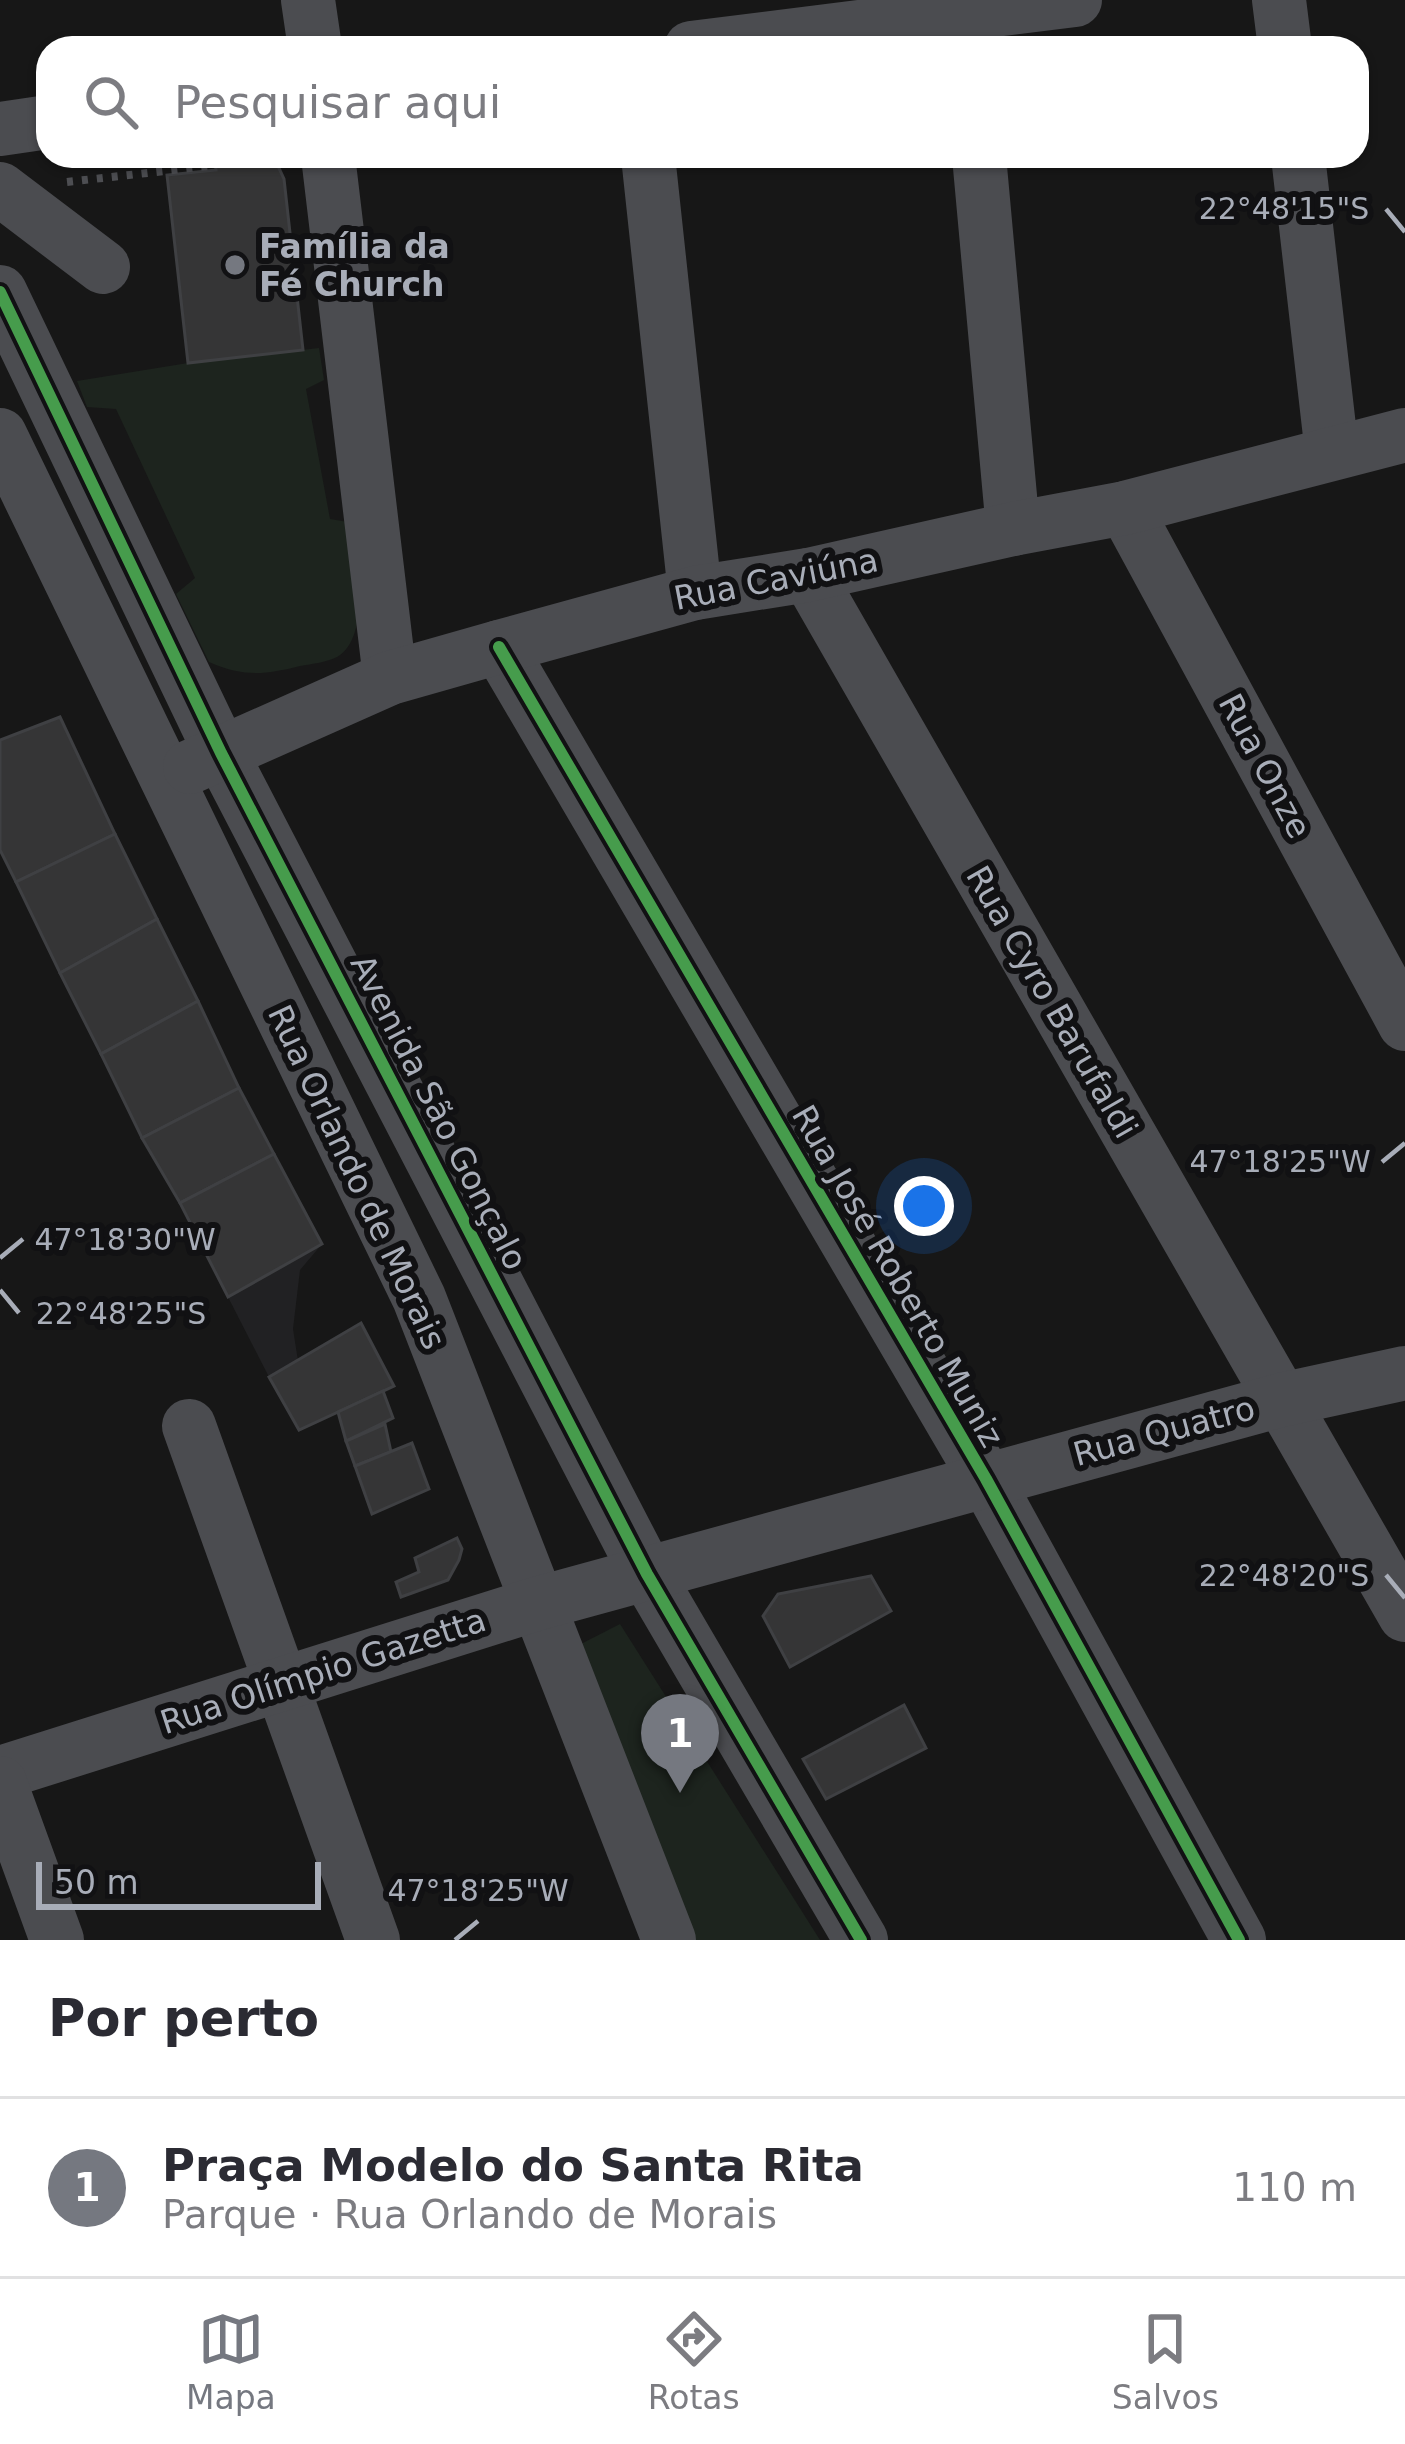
<!DOCTYPE html>
<html lang="pt">
<meta charset="utf-8">
<style>
:root{--surface:#fff;--page:#f7f7f7;--text:#2b2b33;--muted:#7c7c81;--line:#e1e1e2;--accent:#757880}
body{margin:0;font-family:"DejaVu Sans",sans-serif;background:var(--page);color:var(--text)}
.scale{position:absolute;left:36px;bottom:30px;width:285px;box-sizing:border-box;padding-left:12px;border:6px solid #a8adb8;border-top:0;font-size:33px;line-height:42px;white-space:nowrap;color:#a8adb8;-webkit-text-stroke:9px #111113;paint-order:stroke}
.you{position:absolute;left:924px;top:1206px;width:42px;height:42px;margin:-30px;border:9px solid #fff;border-radius:50%;background:#1a73e8;box-shadow:0 0 0 18px #1a73e833}
.badge{display:grid;place-items:center;width:78px;height:78px;border-radius:50%;background:var(--accent);color:#fff;font-size:39px;font-weight:700}
.pin{position:absolute;translate:-50% -99px;filter:drop-shadow(0 3px 6px #0008)}
.pin::after{content:'';position:absolute;top:63px;width:42px;height:36px;background:inherit;clip-path:polygon(0 0,100% 0,50% 100%)}
.list{margin:0;padding:0;list-style:none}
h2{display:flex;justify-content:space-between;align-items:center;height:156px;margin:0;padding:0 48px;font-size:51px}
h2 small{font-size:39px;font-weight:400;color:var(--muted)}
.list li{display:grid;grid-template-columns:78px 1fr auto;gap:36px;align-items:center;box-sizing:border-box;height:180px;padding:0 48px;border-top:3px solid var(--line)}
.list b{display:block;font-size:45px;white-space:nowrap}
.list p{margin:0;font-size:39px;white-space:nowrap;color:var(--muted)}
.list em{font-size:39px;font-style:normal;color:var(--muted)}
.icon{flex:none;width:66px;height:66px;fill:none;stroke:currentColor;stroke-width:2;stroke-linecap:round;stroke-linejoin:round}
.map{position:relative;flex:none;width:1405px;height:1940px;overflow:hidden}
.search{position:absolute;background:var(--surface);box-shadow:0 3px 9px #0004;left:36px;right:36px;top:36px;height:132px;display:flex;align-items:center;gap:30px;box-sizing:border-box;padding:0 42px;border-radius:36px;color:var(--muted);font-size:45px}
.sheet{height:336px;background:var(--surface)}
nav{display:flex;justify-content:space-around;align-items:center;box-sizing:border-box;height:168px;border-top:3px solid var(--line);background:var(--surface);font-size:33px;color:var(--muted)}
nav a{display:grid;justify-items:center;gap:6px}
nav .on{color:var(--accent)}
.map>svg:first-child{display:block}
</style>
<div class="map">
<svg width="1405" height="1940" viewBox="0 0 1405 1940">
<rect width="100%" height="100%" fill="#171717"/>
<path fill="#212123" d="M 322,1244 L 300,1270 L 293,1329 L 298,1361 L 269,1377 L 228,1297 Z"/>
<g fill="#1d241e">
<path d="M 319,348 L 324,380 L 306,389 L 330,519 L 354,523 C 356,558 372,637 337,657 C 327,662 312,664 300,666 C 265,675 243,677 209,662 L 176,594 L 195,578 L 116,409 L 87,407 L 77,381 L 188,363 Z"/>
<path d="M 620,1624 L 820,1940 L 691,1940 L 575,1647 Z"/>
</g>
<g fill="#353536" stroke="#3f4043" stroke-width="3">
<path d="M 268,158 L 278,166 L 284,179 L 303,350 L 188,363 L 167,175 L 216,170 L 215,163 Z"/>
<path d="M 60,717 L 115,834 L 16,882 L 0,850 L 0,740 Z"/>
<path d="M 115,834 L 157,919 L 60,973 L 16,882 Z"/>
<path d="M 157,919 L 198,1001 L 101,1054 L 60,973 Z"/>
<path d="M 198,1001 L 239,1088 L 142,1138 L 101,1054 Z"/>
<path d="M 239,1088 L 274,1154 L 180,1203 L 142,1138 Z"/>
<path d="M 274,1154 L 322,1244 L 228,1297 L 180,1203 Z"/>
<path d="M 361,1323 L 394,1386 L 299,1430 L 269,1377 Z"/>
<path d="M 383,1391 L 393,1418 L 346,1441 L 338,1412 Z"/>
<path d="M 385,1424 L 391,1452 L 355,1466 L 346,1441 Z"/>
<path d="M 412,1443 L 429,1489 L 372,1514 L 355,1466 Z"/>
<path d="M 457,1538 L 462,1549 L 459,1560 L 448,1580 L 401,1597 L 396,1582 L 419,1572 L 415,1558 Z"/>
<path d="M 871,1576 L 891,1611 L 790,1667 L 763,1616 L 778,1594 Z"/>
<path d="M 904,1705 L 926,1748 L 826,1799 L 803,1759 Z"/>
</g>
<g fill="none" stroke-linecap="round" stroke-linejoin="round">
<path stroke="#4d4e52" stroke-width="8" stroke-dasharray="6 9" stroke-linecap="butt" d="M 67,182 L 209,166"/>
<g stroke="#4b4c50" stroke-width="54">
<path d="M 308,0 L 315,48"/>
<path d="M 1279,0 L 1285,48"/>
<path d="M 691,48 L 1075,0"/>
<path d="M 0,129 L 48,122"/>
<path d="M 328,156 L 390,678"/>
<path d="M 648,156 L 695,593"/>
<path d="M 979,156 L 1013,529"/>
<path d="M 1298,156 L 1332,453"/>
<path d="M 0,189 L 103,267"/>
<path d="M 0,292 L 221,753 L 647,1574 L 861,1940"/>
<path d="M 0,435 L 419,1298 L 669,1940"/>
<path d="M 1125,508 L 1405,1024"/>
<path d="M 808,575 L 1405,1615"/>
<path d="M 499,647 L 986,1479 L 1239,1940"/>
<path d="M 190,767 L 390,678 L 499,647 L 695,593 L 808,575 L 1013,529 L 1125,508 L 1405,435"/>
<path d="M 189,1426 L 373,1940"/>
<path d="M 0,1773 L 536,1604 L 1281,1400 L 1405,1373"/>
<path d="M 0,1783 L 57,1940"/>
</g>
<g stroke="#111113" stroke-width="20">
<g id="cycleway">
<path d="M 0,292 L 221,753 L 647,1574 L 861,1940"/>
<path d="M 499,647 L 986,1479 L 1239,1940"/>
</g>
</g>
<use href="#cycleway" stroke="#469c4c" stroke-width="12"/>
</g>
<path fill="none" stroke="#a8adb8" stroke-width="4.5" d="M 1386,209 L 1405,232M 1382,1162 L 1405,1143M 0,1258 L 23,1239M 0,1290 L 19,1313M 1386,1575 L 1405,1598M 455,1940 L 478,1921"/>
<circle fill="#757880" stroke="#111113" stroke-width="4.5" cx="235" cy="265" r="12"/>
<g text-anchor="middle" dominant-baseline="central" stroke-width="12" stroke-linejoin="round" paint-order="stroke">
<g font-size="33" font-weight="bold" fill="#a8adb8" stroke="#111113" text-anchor="start">
<text x="259" y="246">Família da<tspan x="259" dy="38">Fé Church</tspan></text>
</g>
<g font-size="33" fill="#a8adb8" stroke="#111113">
<text transform="translate(776 579) rotate(-11)">Rua Caviúna</text>
<text transform="translate(1265 766) rotate(62)">Rua Onze</text>
<text transform="translate(1052 1002) rotate(60)">Rua Cyro Barufaldi</text>
<text transform="translate(439 1112) rotate(63)">Avenida São Gonçalo</text>
<text transform="translate(357 1177) rotate(65)">Rua Orlando de Morais</text>
<text transform="translate(898 1276) rotate(60)">Rua José Roberto Muniz</text>
<text transform="translate(1164 1431) rotate(-15)">Rua Quatro</text>
<text transform="translate(323 1671) rotate(-18)">Rua Olímpio Gazetta</text>
</g>
</g>
<g font-size="30" text-anchor="middle" fill="#a8adb8" stroke="#111113" stroke-width="12" stroke-linejoin="round" paint-order="stroke">
<text x="1284" y="219">22°48'15"S</text>
<text x="1280" y="1172">47°18'25"W</text>
<text x="125" y="1250">47°18'30"W</text>
<text x="121" y="1324">22°48'25"S</text>
<text x="1284" y="1586">22°48'20"S</text>
<text x="478" y="1901">47°18'25"W</text>
</g>
</svg>
<div class="scale">50 m</div>
<div class="you"></div>
<div class="pin badge" style="left:680px;top:1793px">1</div>
<div class="search"><svg class="icon" aria-label="search" viewBox="0 0 24 24"><circle cx="10" cy="10" r="6"/><path d="M15 15l6 6"/></svg>Pesquisar aqui</div>
</div>
<section class="sheet">
<h2>Por perto<small></small></h2>
<ul class="list">
<li><span class="badge">1</span><div><b>Praça Modelo do Santa Rita</b><p>Parque · Rua Orlando de Morais</p></div><em>110 m</em></li>
</ul>
</section>
<nav>
<a class="on"><svg class="icon" aria-label="map" viewBox="0 0 24 24"><path d="M3 6l6-2 6 2 6-2v14l-6 2-6-2-6 2zM9 4v14M15 6v14"/></svg>Mapa</a>
<a><svg class="icon" aria-label="directions" viewBox="0 0 24 24"><path d="M12 3l9 9-9 9-9-9zM9 14v-3h6M13 9l2 2-2 2"/></svg>Rotas</a>
<a><svg class="icon" aria-label="saved" viewBox="0 0 24 24"><path d="M7 4h10v16l-5-4-5 4z"/></svg>Salvos</a>
</nav>
